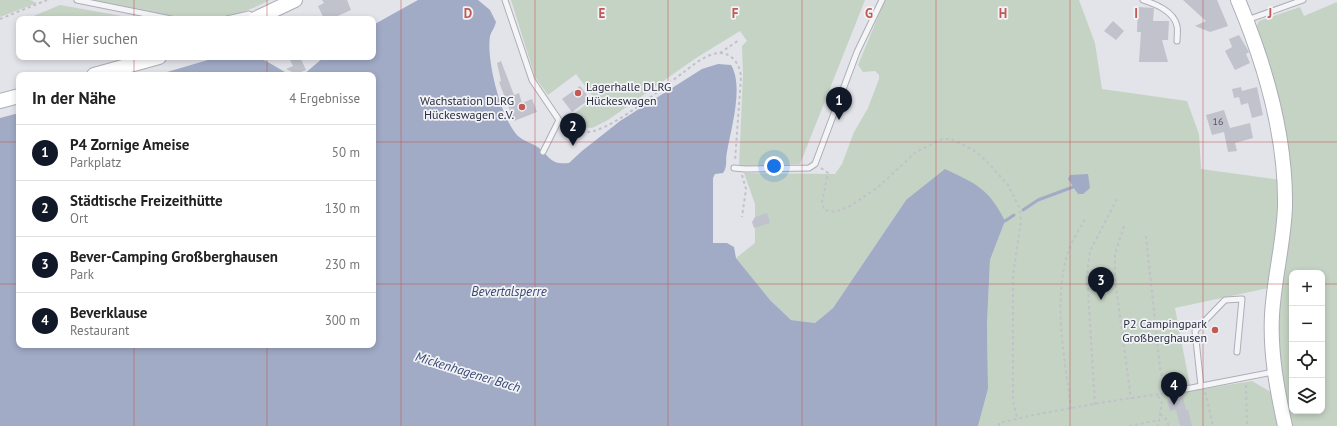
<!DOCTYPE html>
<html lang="de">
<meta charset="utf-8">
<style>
:root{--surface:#fff;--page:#f6f6f6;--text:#222;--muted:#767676;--line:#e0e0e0;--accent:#111827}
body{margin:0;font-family:"PT Sans",sans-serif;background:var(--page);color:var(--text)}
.controls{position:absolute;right:12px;bottom:12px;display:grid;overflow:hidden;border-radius:8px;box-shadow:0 2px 6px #0003}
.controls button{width:36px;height:36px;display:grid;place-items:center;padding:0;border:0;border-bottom:1px solid var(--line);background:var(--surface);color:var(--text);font:20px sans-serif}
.you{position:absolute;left:774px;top:166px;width:14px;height:14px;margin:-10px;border:3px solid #fff;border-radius:50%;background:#1a73e8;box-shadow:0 0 0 6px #1a73e833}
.badge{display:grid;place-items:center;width:26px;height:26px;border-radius:50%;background:var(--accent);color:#fff;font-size:13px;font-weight:700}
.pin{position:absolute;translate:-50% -33px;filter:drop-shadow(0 1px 2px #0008)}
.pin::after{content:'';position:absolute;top:21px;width:14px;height:12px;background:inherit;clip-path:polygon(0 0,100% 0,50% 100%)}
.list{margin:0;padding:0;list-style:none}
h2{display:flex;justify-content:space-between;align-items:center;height:52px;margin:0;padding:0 16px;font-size:17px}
h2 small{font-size:13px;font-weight:400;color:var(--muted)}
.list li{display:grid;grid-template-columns:26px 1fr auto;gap:12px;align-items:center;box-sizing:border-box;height:56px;padding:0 16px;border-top:1px solid var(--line)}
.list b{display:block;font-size:15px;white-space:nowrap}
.list p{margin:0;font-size:13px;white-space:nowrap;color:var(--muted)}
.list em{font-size:13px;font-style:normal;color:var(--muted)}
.icon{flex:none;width:22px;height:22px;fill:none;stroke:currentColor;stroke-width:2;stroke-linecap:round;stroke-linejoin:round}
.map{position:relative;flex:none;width:1337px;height:426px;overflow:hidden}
.search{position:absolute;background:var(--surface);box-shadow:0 2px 6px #0003;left:16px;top:16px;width:360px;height:44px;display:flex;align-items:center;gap:10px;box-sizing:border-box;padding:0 14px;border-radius:8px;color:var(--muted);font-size:15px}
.panel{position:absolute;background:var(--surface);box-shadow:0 2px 6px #0003;left:16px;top:72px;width:360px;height:276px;border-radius:8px}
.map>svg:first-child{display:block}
</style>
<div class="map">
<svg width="1337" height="426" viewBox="0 0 1337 426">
<rect width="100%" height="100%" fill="#e3e4ea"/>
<g fill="#c5d3c4" fill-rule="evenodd">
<path d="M 0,0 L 30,0 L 37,3 L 0,17 Z"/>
<path d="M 88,0 L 270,0 C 253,9 231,17 212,19 C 177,22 124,7 88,0 Z"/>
<path d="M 511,0 L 865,0 L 800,164 L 739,167 L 743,74 L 742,46 L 747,41 L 740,31 L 696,58 L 608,120 L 592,128 L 580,127 L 567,119 L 594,98 L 576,74 L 548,95 L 535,77 Z"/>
<path d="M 885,0 L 1079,0 L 1095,43 L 1102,89 L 1187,101 L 1199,134 L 1201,169 L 1281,180 L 1273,287 L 1175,308 L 1191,391 L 1252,381 L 1274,394 L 1281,426 L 978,426 L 988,389 L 987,324 L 990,260 L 1005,221 L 906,200 L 833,308 L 815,323 L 791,320 L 770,300 L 736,258 L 755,243 L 755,204 L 744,173 L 835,174 L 842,164 L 854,132 L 868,108 L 879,79 L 879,75 L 875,71 L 863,72 L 858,65 Z"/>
<path d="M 1337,2 L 1337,426 L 1291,426 L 1275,345 L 1290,211 L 1256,28 L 1259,21 L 1300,7 L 1304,16 ZM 1292,273 L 1322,273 L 1322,411 L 1292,411 Z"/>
<path d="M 60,5 L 122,16 L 121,19 L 30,19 L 31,17 Z"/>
</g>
<g fill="#a1abc6">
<path d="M 418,0 L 478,0 L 490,10 L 496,22 C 495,27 491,32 490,36 C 486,59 501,119 518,136 C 525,142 532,143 539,148 C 551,158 551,165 569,163 L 582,151 L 620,121 L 702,69 L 718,64 L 731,65 C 744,86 731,129 727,152 C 725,160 728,166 723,173 L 715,174 L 713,178 L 713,243 L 727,243 L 734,247 L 736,258 L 770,300 L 791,320 L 815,323 L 833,308 L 906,200 L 945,169 C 977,184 989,189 1005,221 L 990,260 L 987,324 L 988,389 L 978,426 L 0,426 L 0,118 L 19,113 L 19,345 L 373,345 L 373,75 L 303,75 L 324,57 L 373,57 L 373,25 Z"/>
<path d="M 218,57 L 256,57 L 266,61 L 290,75 L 157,75 Z"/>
<path d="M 1088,174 L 1090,188 L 1083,194 L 1078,194 L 1068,179 L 1070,175 Z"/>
</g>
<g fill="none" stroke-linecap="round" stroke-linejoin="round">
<g stroke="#a1abc6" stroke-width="3">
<path d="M 1023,210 L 1038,200 L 1073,187"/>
<path d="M 1005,221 L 1014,215"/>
</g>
</g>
<g fill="#c0c2cc">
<path d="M 322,0 L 347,0 L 351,10 L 331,19 L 324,19 L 318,6 L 324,3 Z"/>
<path d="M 1183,0 L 1217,0 L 1228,26 L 1210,32 L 1195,26 L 1206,21 Z"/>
<path d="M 1138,7 L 1154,8 L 1153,21 L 1169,21 L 1168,40 L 1162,40 L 1168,62 L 1139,62 L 1141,32 L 1137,32 Z"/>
<path d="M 1113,21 L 1124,31 L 1116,40 L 1104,31 Z"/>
<path d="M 1239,35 L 1249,52 L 1246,54 L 1250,63 L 1235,70 L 1225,51 L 1232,47 L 1229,39 Z"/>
<path d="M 296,57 L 300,57 L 306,70 L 296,74 L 286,69 L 293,66 L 290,60 Z"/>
<path d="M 501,61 L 514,95 L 519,93 L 522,103 L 532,99 L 537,112 L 514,121 L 499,82 L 501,81 L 497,63 Z"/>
<path d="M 580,86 L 590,99 L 572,112 L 562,99 Z"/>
<path d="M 1241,87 L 1242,91 L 1257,87 L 1263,115 L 1252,118 L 1248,103 L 1241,105 L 1239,97 L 1234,98 L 1232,89 Z"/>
<path d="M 1224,110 L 1230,128 L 1250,123 L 1253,138 L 1235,143 L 1237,151 L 1228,152 L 1224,132 L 1212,135 L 1206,115 Z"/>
<path d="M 767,213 L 770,223 L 754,228 L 752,222 L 755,217 Z"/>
<path d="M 1183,397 L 1186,410 L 1188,410 L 1192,426 L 1180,426 L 1176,410 L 1170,411 L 1167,401 Z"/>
</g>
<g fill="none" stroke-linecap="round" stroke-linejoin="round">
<g stroke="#acaeb7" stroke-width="7">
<g id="lane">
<path d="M 77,0 L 171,19"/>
<path d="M 505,0 L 532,80 L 559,120 L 543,152"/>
<path d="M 1143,0 C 1155,4 1174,11 1177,26 C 1178,30 1177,37 1177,41"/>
<path d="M 227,19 L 249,14 L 254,18"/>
<path d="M 1247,20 L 1303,0"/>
<path d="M 734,168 L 745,169 L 809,168 L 815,164 L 857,52 L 882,0"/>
<path d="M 1201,386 L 1195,331 L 1225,300 L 1242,299 L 1237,352"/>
<path d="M 1186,389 L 1273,372"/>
</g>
</g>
<g stroke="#acaeb7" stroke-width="16">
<g id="secondary">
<path d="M 1238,0 C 1265,64 1286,136 1285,206 C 1284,242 1274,278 1272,315 C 1270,353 1277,389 1285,426"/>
<path d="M 255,19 L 295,0"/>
<path d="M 94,75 L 159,57"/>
<path d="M 0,101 L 19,96"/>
</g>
</g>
<g stroke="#c1c2c8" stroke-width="2" stroke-dasharray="3 3" stroke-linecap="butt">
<path d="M 0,19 L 47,0"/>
<path d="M 720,53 L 739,40"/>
<path d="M 565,125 C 574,132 583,134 594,131 C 621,123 660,89 684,72 C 693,65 706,54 719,53 C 733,53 740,65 741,77 L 735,161"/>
<path d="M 821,168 L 828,173 L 822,202 L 824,210 L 835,212 L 850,206 L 877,188 L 916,152 L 942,139 L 951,139 L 962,144 L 978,153 L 991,166 L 1008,185 L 1019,207 L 1021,221 L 1013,275 L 1013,401 L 1017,418"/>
<path d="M 742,175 L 746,189 L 742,217"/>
<path d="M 1124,226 L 1115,254 L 1115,279 L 1131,399"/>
<path d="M 1146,236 L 1160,368 L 1166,394"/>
<path d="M 1246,385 L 1247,426"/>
<path d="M 1205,392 L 1213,426"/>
<path d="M 1158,396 L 1162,403 L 1158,426"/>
<path d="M 1095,405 L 1087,274 L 1090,251 L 1118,197"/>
<path d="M 1071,409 C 1065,359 1053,304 1067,255 C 1071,242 1079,230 1085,219"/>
<path d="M 1160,414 L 1166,419 L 1169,426"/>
<path d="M 999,426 L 999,423 C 1038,413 1078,407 1118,400 C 1138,397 1158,395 1179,390"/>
<path d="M 1129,426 L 1159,420"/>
</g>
<use href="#lane" stroke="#f5f5f8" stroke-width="5"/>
<use href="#secondary" stroke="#fff" stroke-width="14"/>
</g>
<path fill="none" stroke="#c35953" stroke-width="1" stroke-opacity="0.55" d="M 134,0 L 134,19M 267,0 L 267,19M 401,0 L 401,426M 535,0 L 535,426M 668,0 L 668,426M 802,0 L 802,426M 936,0 L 936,426M 1070,0 L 1070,426M 1203,0 L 1203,426M 134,57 L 134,75M 267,57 L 267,75M 0,142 L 19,142M 373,142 L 1337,142M 0,284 L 19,284M 373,284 L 1292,284M 1322,284 L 1337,284M 134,345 L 134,426M 267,345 L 267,426"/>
<g fill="#c35953" stroke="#f2f3f7" stroke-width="1.5">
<circle cx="578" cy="93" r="4"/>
<circle cx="522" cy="107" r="4"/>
<circle cx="1215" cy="330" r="4"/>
</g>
<g text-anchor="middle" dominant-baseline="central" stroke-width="3.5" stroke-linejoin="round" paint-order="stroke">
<g font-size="10" fill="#515463">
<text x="1218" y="121">16</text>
</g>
<g font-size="12" fill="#2c2f40" stroke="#f2f3f7" text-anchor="end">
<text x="586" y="86" text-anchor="start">Lagerhalle DLRG<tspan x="586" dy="14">Hückeswagen</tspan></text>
<text x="514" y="100">Wachstation DLRG<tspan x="514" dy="14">Hückeswagen e.V.</tspan></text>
<text x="1207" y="323">P2 Campingpark<tspan x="1207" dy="14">Großberghausen</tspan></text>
</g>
<g font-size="13" font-style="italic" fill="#394771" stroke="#f2f3f7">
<text x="509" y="291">Bevertalsperre</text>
<text transform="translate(468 372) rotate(17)">Mickenhagener Bach</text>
</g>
</g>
<g font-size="13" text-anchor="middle" font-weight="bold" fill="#c35953" stroke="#f2f3f7" stroke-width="3.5" stroke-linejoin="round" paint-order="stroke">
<text x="468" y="18">D</text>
<text x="602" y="18">E</text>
<text x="735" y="18">F</text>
<text x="869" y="18">G</text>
<text x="1003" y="18">H</text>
<text x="1136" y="18">I</text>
<text x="1270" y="18">J</text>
</g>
</svg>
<div class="controls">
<button>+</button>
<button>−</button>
<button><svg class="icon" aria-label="locate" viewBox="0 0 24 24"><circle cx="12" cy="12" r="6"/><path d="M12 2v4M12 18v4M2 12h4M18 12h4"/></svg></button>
<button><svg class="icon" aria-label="layers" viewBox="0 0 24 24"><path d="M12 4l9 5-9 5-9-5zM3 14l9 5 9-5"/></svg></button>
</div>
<div class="you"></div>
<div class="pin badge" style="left:839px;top:120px">1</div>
<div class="pin badge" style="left:573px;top:146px">2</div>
<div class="pin badge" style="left:1101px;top:300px">3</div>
<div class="pin badge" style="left:1174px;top:405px">4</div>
<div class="search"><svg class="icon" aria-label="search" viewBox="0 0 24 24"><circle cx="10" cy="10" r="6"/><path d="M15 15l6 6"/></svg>Hier suchen</div>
<section class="panel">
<h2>In der Nähe<small>4 Ergebnisse</small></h2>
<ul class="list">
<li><span class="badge">1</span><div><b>P4 Zornige Ameise</b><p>Parkplatz</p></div><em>50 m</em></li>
<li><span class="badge">2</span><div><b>Städtische Freizeithütte</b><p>Ort</p></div><em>130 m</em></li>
<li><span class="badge">3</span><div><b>Bever-Camping Großberghausen</b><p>Park</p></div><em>230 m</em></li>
<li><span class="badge">4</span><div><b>Beverklause</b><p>Restaurant</p></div><em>300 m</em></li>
</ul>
</section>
</div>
